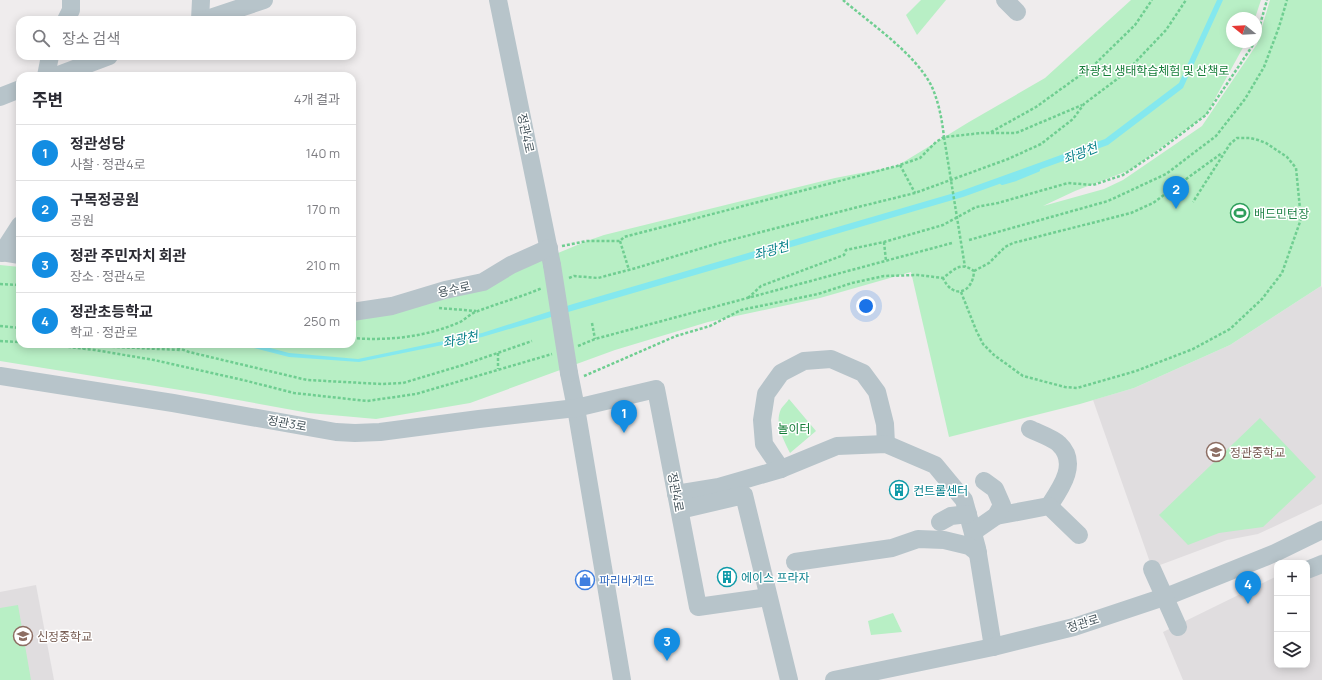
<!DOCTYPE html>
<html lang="ko">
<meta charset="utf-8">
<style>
:root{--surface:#fff;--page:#f7f7f7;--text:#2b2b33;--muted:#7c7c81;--line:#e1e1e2;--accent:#138de2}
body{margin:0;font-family:Manrope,"Noto Sans KR",sans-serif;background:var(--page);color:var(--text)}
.controls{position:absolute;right:12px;bottom:12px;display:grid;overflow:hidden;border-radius:8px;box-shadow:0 2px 10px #0003}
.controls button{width:36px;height:36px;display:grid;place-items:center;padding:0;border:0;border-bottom:1px solid var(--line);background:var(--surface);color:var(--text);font:20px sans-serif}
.compass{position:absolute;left:1226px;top:12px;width:36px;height:36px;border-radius:50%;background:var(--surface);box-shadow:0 2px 10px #0003;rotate:288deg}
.you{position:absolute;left:866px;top:306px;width:14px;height:14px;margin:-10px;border:3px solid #fff;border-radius:50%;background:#1a73e8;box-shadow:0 0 0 6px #1a73e833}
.badge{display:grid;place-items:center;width:26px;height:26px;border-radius:50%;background:var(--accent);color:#fff;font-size:13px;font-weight:700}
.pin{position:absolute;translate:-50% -33px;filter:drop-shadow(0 1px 2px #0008)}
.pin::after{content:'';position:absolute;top:21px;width:14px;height:12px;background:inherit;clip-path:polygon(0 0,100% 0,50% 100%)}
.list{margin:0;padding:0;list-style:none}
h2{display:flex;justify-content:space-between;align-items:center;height:52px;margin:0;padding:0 16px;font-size:17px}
h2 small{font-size:13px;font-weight:400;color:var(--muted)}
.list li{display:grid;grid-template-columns:26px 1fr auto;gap:12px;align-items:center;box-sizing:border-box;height:56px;padding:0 16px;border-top:1px solid var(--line)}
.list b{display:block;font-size:15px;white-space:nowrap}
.list p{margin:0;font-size:13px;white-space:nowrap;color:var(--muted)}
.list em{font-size:13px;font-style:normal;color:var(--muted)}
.icon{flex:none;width:22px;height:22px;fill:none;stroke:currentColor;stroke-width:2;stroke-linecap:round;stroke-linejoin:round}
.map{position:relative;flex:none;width:1322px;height:680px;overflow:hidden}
.search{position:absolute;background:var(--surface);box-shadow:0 2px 10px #0003;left:16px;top:16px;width:340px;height:44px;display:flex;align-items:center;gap:10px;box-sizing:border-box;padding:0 14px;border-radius:12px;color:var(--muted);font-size:15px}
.panel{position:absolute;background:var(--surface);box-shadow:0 2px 10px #0003;left:16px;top:72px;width:340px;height:276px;border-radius:12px}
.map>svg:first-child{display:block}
</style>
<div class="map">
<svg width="1322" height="680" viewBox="0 0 1322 680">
<rect width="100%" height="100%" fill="#efeced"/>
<g fill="#e0dddf">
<path d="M 1321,286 L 1322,288 L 1322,504 L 1258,534 L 1227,540 L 1152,568 L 1093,400 L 1134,388 L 1230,345 Z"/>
<path d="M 1322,554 L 1322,680 L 1183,680 L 1163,632 L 1277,576 L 1277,665 L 1307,665 L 1307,563 L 1304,563 Z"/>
<path d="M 36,585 L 54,680 L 0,680 L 0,592 Z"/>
</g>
<g fill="#b8efc5">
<path d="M 921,0 L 946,0 L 917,35 L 906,15 Z"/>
<path d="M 1131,0 L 1261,0 L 1255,18 L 1232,18 L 1232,42 L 1246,42 L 1206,115 L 1130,170 L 1075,191 L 1043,206 L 1104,189 L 1123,180 L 1202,126 L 1257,44 L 1270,0 L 1322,0 L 1321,286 L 1230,345 L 1134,388 L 1080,404 L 949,437 L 911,272 L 820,298 L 708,322 L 615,350 L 470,403 L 376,419 L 309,413 L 205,394 L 0,361 L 0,265 L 20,267 L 20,344 L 352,344 L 352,314 L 447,299 L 587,241 L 604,235 L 835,178 L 897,166 L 969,122 L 1045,78 Z"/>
<path d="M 789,399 L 816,431 L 790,453 C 784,440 774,424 781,409 C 783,406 787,402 789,399 Z"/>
<path d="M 1260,418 L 1316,477 L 1263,527 L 1219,533 L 1188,545 L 1159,515 Z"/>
<path d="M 18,605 L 31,680 L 0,680 L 0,608 Z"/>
<path d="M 893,613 L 902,632 L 871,635 L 868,621 Z"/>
</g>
<path fill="#84e8ee" d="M 1217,0 L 1223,0 L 1183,88 L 1108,145 L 963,197 L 482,337 L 359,362 L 289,357 L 239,344 L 255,344 L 289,353 L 358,359 L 482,333 L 573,304 L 961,191 L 1105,139 L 1179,83 Z"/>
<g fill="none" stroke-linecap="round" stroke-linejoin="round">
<path stroke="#84e8ee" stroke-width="4" d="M 1002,183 L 1016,179 L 1038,170"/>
<g stroke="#6fce91" stroke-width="2.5" stroke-dasharray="3 2" stroke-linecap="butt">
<path d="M 843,0 C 871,24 916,54 932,87 C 939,103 942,120 944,137"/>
<path d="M 1256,39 L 1267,0"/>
<path d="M 991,132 L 1036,107 L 1093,66 L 1135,25 L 1152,0"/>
<path d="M 900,165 L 915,193"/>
<path d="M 969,240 L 1108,201 L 1166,174 L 1216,136 L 1245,99 L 1264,67 L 1279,27 L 1287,0"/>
<path d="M 620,241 L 629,270"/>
<path d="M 884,242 L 886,261"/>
<path d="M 562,246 L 587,241 L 620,241 L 624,237 L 897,166 L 920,158 L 936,142 L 944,137 L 982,133 L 1016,133 L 1082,105"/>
<path d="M 974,271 L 989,263 L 1005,247 L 1013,243 L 1131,213 L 1153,203 L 1222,153"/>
<path d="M 569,278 L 574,276 L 598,278 L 636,268 L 719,243 L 858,207 L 915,193 L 1008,159 L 1041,144 L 1073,119 L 1084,104 L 1125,73 L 1166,30 L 1186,0"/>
<path d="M 0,284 L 20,285"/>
<path d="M 961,292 L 976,330 L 983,344 L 994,355 L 1023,376 L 1065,387 L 1077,388 L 1136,371 L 1193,349 L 1230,329 L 1262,299 L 1282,273 L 1301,219 L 1296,168 L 1287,157 L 1266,143 L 1258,140 L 1250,138 L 1237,138 L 1230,144 L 1193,202"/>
<path d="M 748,298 L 761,286 L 844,255 L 846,250 L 884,242 L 943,225 L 976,207 L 998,203 L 1068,183 L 1093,185 L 1123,175 L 1160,150 L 1206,115 L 1255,42"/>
<path d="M 439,308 L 476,311"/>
<path d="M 592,323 L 595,339"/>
<path d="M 0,326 L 20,328"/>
<path d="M 352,338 C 389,341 426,337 460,322 C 466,319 471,313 478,311 C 499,303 521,297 542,288"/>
<path d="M 0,341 L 20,342"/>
<path d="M 43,344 L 95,350 L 154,360 L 243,380 L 294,393 L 367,401 L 416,394 L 552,354"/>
<path d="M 168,344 L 189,352 L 307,380 L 382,384 L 403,383 L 463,365 L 532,341"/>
<path d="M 578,346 L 595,339 L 952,243"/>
<path d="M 82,348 L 94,346 L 181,350"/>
<path d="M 498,353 L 498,369"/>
<path d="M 584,376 L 676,336 L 710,326 L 741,310 L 818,294 L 852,283 L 884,276 L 918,275 L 943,278 C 954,270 960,261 974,271 C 973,293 953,300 943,278"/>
</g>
<g stroke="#b7c4ca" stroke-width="18">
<path d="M 498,0 L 552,265"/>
<path d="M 1005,0 L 1017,12"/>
<path d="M 66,20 L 71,10 L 71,0"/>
<path d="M 200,20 L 201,0"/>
<path d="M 204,20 L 264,0"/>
<path d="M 46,76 L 50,56"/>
<path d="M 56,76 L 109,56"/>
<path d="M 0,97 L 20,89"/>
<path d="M 0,252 L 20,255"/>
<path d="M 2,253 L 20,225"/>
<path d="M 352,312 L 392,306 L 445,290 L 483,282 L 511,265 L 549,248"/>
<path d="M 569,373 L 576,408 L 622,680"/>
<path d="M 0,376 L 173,403 L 336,432 L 355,433 L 380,432 L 479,419 L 576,408 L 656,389 L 698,607 L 768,597"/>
<path d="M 1030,429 C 1038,433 1053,438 1059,444 C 1079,463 1061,488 1049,506"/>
<path d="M 781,469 L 764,444 L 762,420 L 766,394 L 781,373 L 804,361 L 831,359 L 863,373 L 877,392 L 885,424 L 886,444"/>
<path d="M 676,494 L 719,487 L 781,469 L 837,446 L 886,444 L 935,465 L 964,500 L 977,548 L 993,647"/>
<path d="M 680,510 L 744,495 L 789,680"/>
<path d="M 996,516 L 1049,506 L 1079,535"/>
<path d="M 940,522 L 951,516 L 968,514"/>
<path d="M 973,532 L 996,516 L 1002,505 L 995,489 L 984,481"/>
<path d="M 795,562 L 892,548 L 918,539 L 944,540 L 969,546 L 978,553"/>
<path d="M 1307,570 L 1322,564"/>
<path d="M 834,680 L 993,647 L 1074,627 L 1173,594 L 1275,553 L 1322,530"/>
</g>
<path stroke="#6fce91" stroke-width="2.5" stroke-dasharray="3 2" stroke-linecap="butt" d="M 944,137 L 965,267"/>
<g stroke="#b7c4ca" stroke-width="18">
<path d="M 552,265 L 569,373"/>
<path d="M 1152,569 L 1178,627"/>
</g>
</g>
<defs>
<g id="stadium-ring" transform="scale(1)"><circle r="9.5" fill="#fff" stroke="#2e9e5b" stroke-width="1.5"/><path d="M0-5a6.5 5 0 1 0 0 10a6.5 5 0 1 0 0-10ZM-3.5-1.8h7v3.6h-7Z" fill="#2e9e5b"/></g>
<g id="school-ring" transform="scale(1)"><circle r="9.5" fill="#fff" stroke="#8d6e63" stroke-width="1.5"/><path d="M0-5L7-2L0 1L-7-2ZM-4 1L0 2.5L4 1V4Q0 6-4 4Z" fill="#8d6e63"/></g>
<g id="building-ring" transform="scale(1)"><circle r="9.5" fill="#fff" stroke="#0f9aa8" stroke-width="1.5"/><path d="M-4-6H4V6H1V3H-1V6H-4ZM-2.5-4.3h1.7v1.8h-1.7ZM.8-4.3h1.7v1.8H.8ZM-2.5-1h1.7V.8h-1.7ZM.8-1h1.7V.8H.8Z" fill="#0f9aa8"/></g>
<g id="shop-ring" transform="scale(1)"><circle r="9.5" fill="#fff" stroke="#3f7fe0" stroke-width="1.5"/><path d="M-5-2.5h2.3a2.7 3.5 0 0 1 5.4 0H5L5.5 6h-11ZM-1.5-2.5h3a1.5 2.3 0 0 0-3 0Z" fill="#3f7fe0"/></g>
</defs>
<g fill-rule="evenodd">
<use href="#stadium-ring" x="1240" y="213"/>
<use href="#school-ring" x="1216" y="452"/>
<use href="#building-ring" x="899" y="490"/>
<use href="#building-ring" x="727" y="577"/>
<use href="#shop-ring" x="585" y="580"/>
<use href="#school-ring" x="23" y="636"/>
</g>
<g text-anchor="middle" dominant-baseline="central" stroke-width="3" stroke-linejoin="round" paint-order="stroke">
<g font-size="12" fill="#147d38" stroke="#fff">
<text x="1154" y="70">좌광천 생태학습체험 및 산책로</text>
<text x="794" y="428">놀이터</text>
</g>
<g font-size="12" fill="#44535a" stroke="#fff">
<text transform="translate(526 133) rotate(78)">정관4로</text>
<text transform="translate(454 289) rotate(-13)">용수로</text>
<text transform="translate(287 423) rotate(10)">정관3로</text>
<text transform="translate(676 492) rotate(79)">정관4로</text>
<text transform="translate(1083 623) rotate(-17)">정관로</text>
</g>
<g font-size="12" fill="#27864d" stroke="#fff" text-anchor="start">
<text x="1254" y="213">배드민턴장</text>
</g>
<g font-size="12" fill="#785e54" stroke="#fff" text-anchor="start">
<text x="1230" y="452">정관중학교</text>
<text x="37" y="636">신정중학교</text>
</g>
<g font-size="12" fill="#0d838f" stroke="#fff" text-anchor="start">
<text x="913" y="490">컨트롤센터</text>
<text x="741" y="577">에이스 프라자</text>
</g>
<g font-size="12" fill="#366cbe" stroke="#fff" text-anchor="start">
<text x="599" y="580">파리바게뜨</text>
</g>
<g font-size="13" font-style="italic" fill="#0a838b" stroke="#fff">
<text transform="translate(1080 153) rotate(-22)">좌광천</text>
<text transform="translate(771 250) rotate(-16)">좌광천</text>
<text transform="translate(460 339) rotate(-12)">좌광천</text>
</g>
</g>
</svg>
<div class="controls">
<button>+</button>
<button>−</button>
<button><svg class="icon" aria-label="layers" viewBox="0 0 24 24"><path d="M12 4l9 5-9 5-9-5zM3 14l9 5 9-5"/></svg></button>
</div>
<svg class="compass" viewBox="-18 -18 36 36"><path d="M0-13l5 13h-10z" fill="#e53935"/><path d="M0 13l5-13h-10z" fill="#7c7c81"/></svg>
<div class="you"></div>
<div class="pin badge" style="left:624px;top:433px">1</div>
<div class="pin badge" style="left:1176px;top:209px">2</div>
<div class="pin badge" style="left:667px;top:661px">3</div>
<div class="pin badge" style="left:1248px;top:604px">4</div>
<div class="search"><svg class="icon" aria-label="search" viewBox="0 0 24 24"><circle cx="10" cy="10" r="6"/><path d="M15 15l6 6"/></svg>장소 검색</div>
<section class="panel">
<h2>주변<small>4개 결과</small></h2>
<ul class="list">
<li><span class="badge">1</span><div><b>정관성당</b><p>사찰 · 정관4로</p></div><em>140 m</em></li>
<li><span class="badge">2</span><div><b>구목정공원</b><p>공원</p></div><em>170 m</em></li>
<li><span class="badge">3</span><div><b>정관 주민자치 회관</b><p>장소 · 정관4로</p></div><em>210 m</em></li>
<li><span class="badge">4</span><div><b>정관초등학교</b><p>학교 · 정관로</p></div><em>250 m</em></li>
</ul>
</section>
</div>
